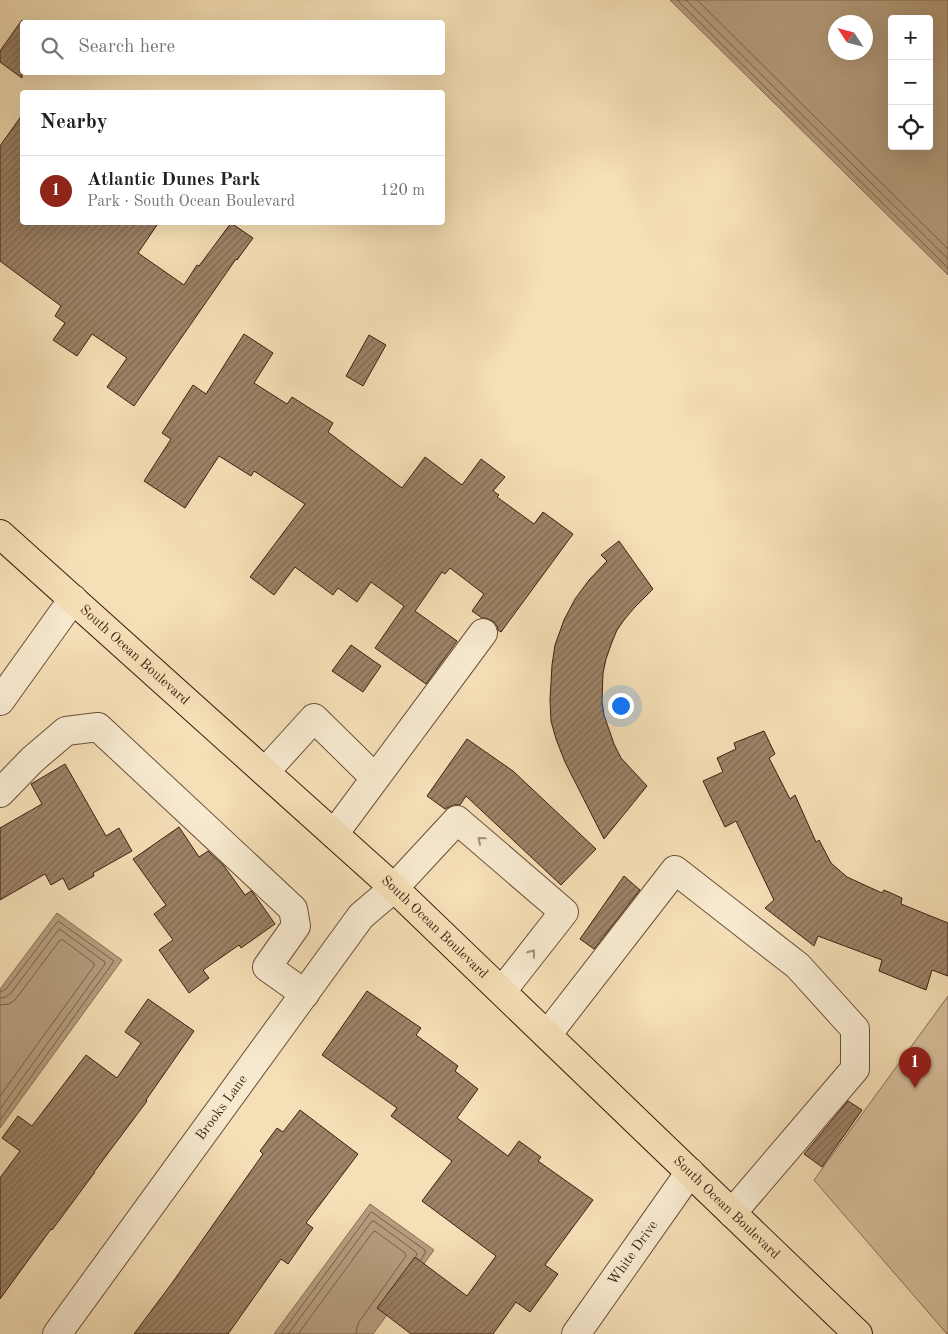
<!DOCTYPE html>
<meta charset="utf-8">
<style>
:root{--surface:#fff;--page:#f2f2f2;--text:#202124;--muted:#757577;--line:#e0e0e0;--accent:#8f2418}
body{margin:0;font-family:"Old Standard TT",serif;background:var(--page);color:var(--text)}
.controls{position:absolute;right:15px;top:15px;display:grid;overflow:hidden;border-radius:5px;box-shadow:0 5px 20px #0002}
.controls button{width:45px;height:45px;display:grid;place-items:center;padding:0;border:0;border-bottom:1px solid var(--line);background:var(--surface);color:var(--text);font:25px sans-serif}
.compass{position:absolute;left:828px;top:15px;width:45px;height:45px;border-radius:50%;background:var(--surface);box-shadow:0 5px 20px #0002;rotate:306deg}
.you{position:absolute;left:620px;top:705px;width:18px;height:18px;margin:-12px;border:4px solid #fff;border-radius:50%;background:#1a73e8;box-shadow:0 0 0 8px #1a73e833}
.badge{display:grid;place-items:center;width:32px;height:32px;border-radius:50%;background:var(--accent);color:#fff;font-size:16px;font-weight:700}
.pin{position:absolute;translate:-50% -41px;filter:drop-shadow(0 1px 2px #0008)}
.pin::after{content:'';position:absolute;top:26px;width:18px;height:15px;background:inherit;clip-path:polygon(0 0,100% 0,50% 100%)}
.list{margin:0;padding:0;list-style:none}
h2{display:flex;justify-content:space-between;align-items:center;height:65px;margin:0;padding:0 20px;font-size:21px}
h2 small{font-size:16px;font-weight:400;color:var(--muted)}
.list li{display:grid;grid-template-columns:32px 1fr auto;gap:15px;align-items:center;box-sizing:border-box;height:70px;padding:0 20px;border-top:1px solid var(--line)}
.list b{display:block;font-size:19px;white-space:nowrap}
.list p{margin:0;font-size:16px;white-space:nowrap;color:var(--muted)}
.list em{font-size:16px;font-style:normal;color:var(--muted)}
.icon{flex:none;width:28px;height:28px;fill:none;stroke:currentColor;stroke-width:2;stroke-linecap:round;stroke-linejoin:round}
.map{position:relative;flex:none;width:948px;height:1334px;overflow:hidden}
.search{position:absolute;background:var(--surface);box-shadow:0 5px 20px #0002;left:20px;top:20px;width:425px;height:55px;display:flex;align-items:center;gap:12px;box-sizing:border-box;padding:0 18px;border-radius:5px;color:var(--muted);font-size:19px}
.panel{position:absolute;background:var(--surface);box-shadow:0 5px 20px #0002;left:20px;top:90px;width:425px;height:135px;border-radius:5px}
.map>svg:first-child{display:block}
</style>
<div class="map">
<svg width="948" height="1334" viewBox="0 0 948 1334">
<defs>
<pattern id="building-hatch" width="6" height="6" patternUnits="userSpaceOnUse" patternTransform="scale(1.25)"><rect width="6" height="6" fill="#9d8367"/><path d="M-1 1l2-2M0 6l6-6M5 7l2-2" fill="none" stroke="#816b53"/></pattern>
</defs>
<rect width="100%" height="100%" fill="#f5dfb6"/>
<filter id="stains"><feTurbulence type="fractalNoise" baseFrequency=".004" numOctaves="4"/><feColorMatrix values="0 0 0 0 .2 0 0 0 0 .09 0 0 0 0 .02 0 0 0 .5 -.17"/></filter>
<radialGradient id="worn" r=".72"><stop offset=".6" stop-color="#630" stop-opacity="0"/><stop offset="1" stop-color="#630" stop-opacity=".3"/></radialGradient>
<path fill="#d6be9a" stroke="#8a6e56" d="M 948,996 L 948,1334 L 947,1334 L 814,1180 Z"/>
<g fill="#b69e7e" stroke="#866b53" fill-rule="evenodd">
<path d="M 670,0 L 948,0 L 948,275 ZM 892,19 L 929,19 L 929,146 L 892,146 ZM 836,22 L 866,22 L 866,52 L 836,52 Z"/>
<path d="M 57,913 L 122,960 L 0,1128 L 0,989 Z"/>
<path d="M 370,1204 L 434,1250 L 373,1334 L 274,1334 Z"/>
</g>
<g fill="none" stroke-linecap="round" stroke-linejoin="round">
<g stroke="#7a5e48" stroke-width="1">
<path d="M 677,0 L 948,268"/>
<path d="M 686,0 L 948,259"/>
<path d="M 697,0 L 948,249"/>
<path d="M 0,992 L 6,989 L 58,921 L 114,961 L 0,1120"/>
<path d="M 0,998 L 6,997 L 11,993 L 59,929 L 61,930 L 105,962 L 105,964 L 0,1109"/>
<path d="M 0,1005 L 9,1004 L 15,1000 L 60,940 L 63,940 L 94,963 L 94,966 L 0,1096"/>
<path d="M 281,1334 L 371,1212 L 373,1213 L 425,1250 L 425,1253 L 421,1260"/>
<path d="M 288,1334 L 372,1221 L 374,1221 L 416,1252 L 417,1254 L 416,1256"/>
<path d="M 298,1334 L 373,1232 L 375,1231 L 405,1253 L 406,1256 L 359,1322 L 357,1327 L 356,1334"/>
</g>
</g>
<g fill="url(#building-hatch)" stroke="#3d1f12">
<path d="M 22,20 L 22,78 L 0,62 L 0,51 Z"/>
<path d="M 22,115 L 22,222 L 159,222 L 138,253 L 184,285 L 197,265 L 199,266 L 231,223 L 253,238 L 237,260 L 236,259 L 134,406 L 107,387 L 127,358 L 92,334 L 77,356 L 53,340 L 65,323 L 55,316 L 61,306 L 0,261 L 0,146 Z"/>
<path d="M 244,334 L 273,353 L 254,383 L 287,404 L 292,397 L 333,423 L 328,432 L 402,488 L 425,457 L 462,485 L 481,459 L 505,477 L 493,491 L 499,495 L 497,497 L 534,524 L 543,512 L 573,534 L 501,632 L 498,630 L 497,626 L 493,621 L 485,618 L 482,618 L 472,611 L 484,594 L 450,568 L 445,574 L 442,572 L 415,611 L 457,641 L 426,684 L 375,648 L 404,606 L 371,582 L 357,602 L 338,588 L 333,595 L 295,567 L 274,595 L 250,577 L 305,504 L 254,471 L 251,476 L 219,456 L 185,508 L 144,481 L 171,439 L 162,433 L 193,385 L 206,394 Z"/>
<path d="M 369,335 L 386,345 L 363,386 L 346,376 Z"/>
<path d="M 619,541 L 653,589 L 634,608 L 624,620 L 617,630 L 612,642 L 606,659 L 603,673 L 602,701 L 604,715 L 614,744 L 621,758 L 647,786 L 604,839 L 565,762 L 556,739 L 551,721 L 550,700 L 552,665 L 555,645 L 564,620 L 575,599 L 589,580 L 607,561 L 601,555 Z"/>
<path d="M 351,645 L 381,666 L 363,692 L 332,671 Z"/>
<path d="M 764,731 L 775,754 L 769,758 L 790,799 L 795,795 L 816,842 L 819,840 L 831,863 L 847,877 L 882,893 L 884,890 L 902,898 L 901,904 L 948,923 L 948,976 L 932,970 L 926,990 L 879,971 L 882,960 L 818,936 L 814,946 L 765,908 L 774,900 L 736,821 L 725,827 L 703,781 L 723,772 L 717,758 L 736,749 L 734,743 Z"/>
<path d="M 467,739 L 513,771 L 596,849 L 561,885 L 466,796 L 460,805 L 453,805 L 445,809 L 427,796 Z"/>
<path d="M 65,764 L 106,836 L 119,828 L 132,851 L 93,873 L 94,876 L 69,890 L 63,878 L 51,885 L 45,874 L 0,900 L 0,828 L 42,804 L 31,784 Z"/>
<path d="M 179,827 L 199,857 L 208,851 L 224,866 L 245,895 L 251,891 L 254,894 L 275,924 L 241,948 L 239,945 L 203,970 L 209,978 L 189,993 L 159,950 L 173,940 L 154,914 L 166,905 L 133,859 Z"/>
<path d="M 624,876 L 640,890 L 594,949 L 580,939 Z"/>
<path d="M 367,991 L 421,1028 L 416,1035 L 458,1066 L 455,1071 L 478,1089 L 457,1118 L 508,1156 L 519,1141 L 541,1157 L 538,1161 L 593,1200 L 545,1265 L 558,1274 L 530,1312 L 516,1302 L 493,1334 L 411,1334 L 377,1308 L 415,1257 L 467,1296 L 496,1256 L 422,1201 L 452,1161 L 391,1116 L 397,1108 L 322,1055 Z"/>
<path d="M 148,999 L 194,1031 L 146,1100 L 147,1101 L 94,1172 L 95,1172 L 52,1230 L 51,1229 L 0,1299 L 0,1178 L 20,1151 L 2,1138 L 18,1116 L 32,1126 L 86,1055 L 117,1078 L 141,1043 L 125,1032 Z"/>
<path d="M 848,1101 L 862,1110 L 822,1167 L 804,1154 Z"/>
<path d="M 300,1110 L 358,1154 L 306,1223 L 313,1228 L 288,1264 L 281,1259 L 228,1334 L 134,1334 L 172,1283 L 263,1154 L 260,1151 L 277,1128 L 283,1132 Z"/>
</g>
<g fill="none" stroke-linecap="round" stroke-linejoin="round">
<g stroke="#6b4f3b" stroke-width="30">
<g id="minor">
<path d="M 0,701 L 73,599"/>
<path d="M 265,772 L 314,718 L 375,778"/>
<path d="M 0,793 L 32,760 L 66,731 L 98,727 L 293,909 L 296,926 L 267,967 L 305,994"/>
<path d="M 334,834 L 483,633"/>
<path d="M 547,1035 L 675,870 L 798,966 L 855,1029 L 855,1069 L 732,1213"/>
<path id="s1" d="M 57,1334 L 361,916 L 394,888 L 457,820 L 564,912 L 502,991"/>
<path id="s2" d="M 576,1334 L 690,1172"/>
</g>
</g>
<g stroke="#3d1f12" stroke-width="30">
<g id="major">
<path id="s3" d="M 0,534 L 394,888 L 858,1334"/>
</g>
</g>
<use href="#minor" stroke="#f8ead0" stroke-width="28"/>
<use href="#major" stroke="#f5dfb6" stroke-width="28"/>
</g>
<defs><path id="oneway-chevron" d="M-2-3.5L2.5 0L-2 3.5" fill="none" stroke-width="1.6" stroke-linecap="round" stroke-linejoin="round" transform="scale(1.25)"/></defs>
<g stroke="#a48f7a">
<use href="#oneway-chevron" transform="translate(481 840) rotate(-139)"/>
<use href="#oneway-chevron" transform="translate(532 953) rotate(-52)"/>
</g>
<g text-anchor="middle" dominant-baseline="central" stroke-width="4" stroke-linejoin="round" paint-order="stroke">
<g font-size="14" fill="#3d1f12" stroke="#f8ead0">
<text stroke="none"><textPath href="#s3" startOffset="181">South Ocean Boulevard</textPath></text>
<text stroke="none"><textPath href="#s3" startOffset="586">South Ocean Boulevard</textPath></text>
<text stroke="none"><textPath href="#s1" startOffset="280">Brooks Lane</textPath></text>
<text stroke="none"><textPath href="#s3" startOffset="991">South Ocean Boulevard</textPath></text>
<text stroke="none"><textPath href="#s2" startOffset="99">White Drive</textPath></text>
</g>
</g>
<rect width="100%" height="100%" filter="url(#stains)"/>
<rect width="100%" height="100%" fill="url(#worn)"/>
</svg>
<div class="controls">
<button>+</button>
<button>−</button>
<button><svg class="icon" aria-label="locate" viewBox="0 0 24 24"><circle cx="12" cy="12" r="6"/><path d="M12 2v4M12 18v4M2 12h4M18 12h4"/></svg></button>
</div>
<svg class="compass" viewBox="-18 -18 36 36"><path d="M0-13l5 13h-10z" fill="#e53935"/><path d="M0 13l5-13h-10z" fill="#757577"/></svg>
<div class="you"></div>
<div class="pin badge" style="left:915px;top:1088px">1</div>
<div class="search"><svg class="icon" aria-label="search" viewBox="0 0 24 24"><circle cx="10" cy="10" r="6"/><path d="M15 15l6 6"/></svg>Search here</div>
<section class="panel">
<h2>Nearby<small></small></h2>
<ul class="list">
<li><span class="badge">1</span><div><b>Atlantic Dunes Park</b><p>Park · South Ocean Boulevard</p></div><em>120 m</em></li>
</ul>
</section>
</div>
